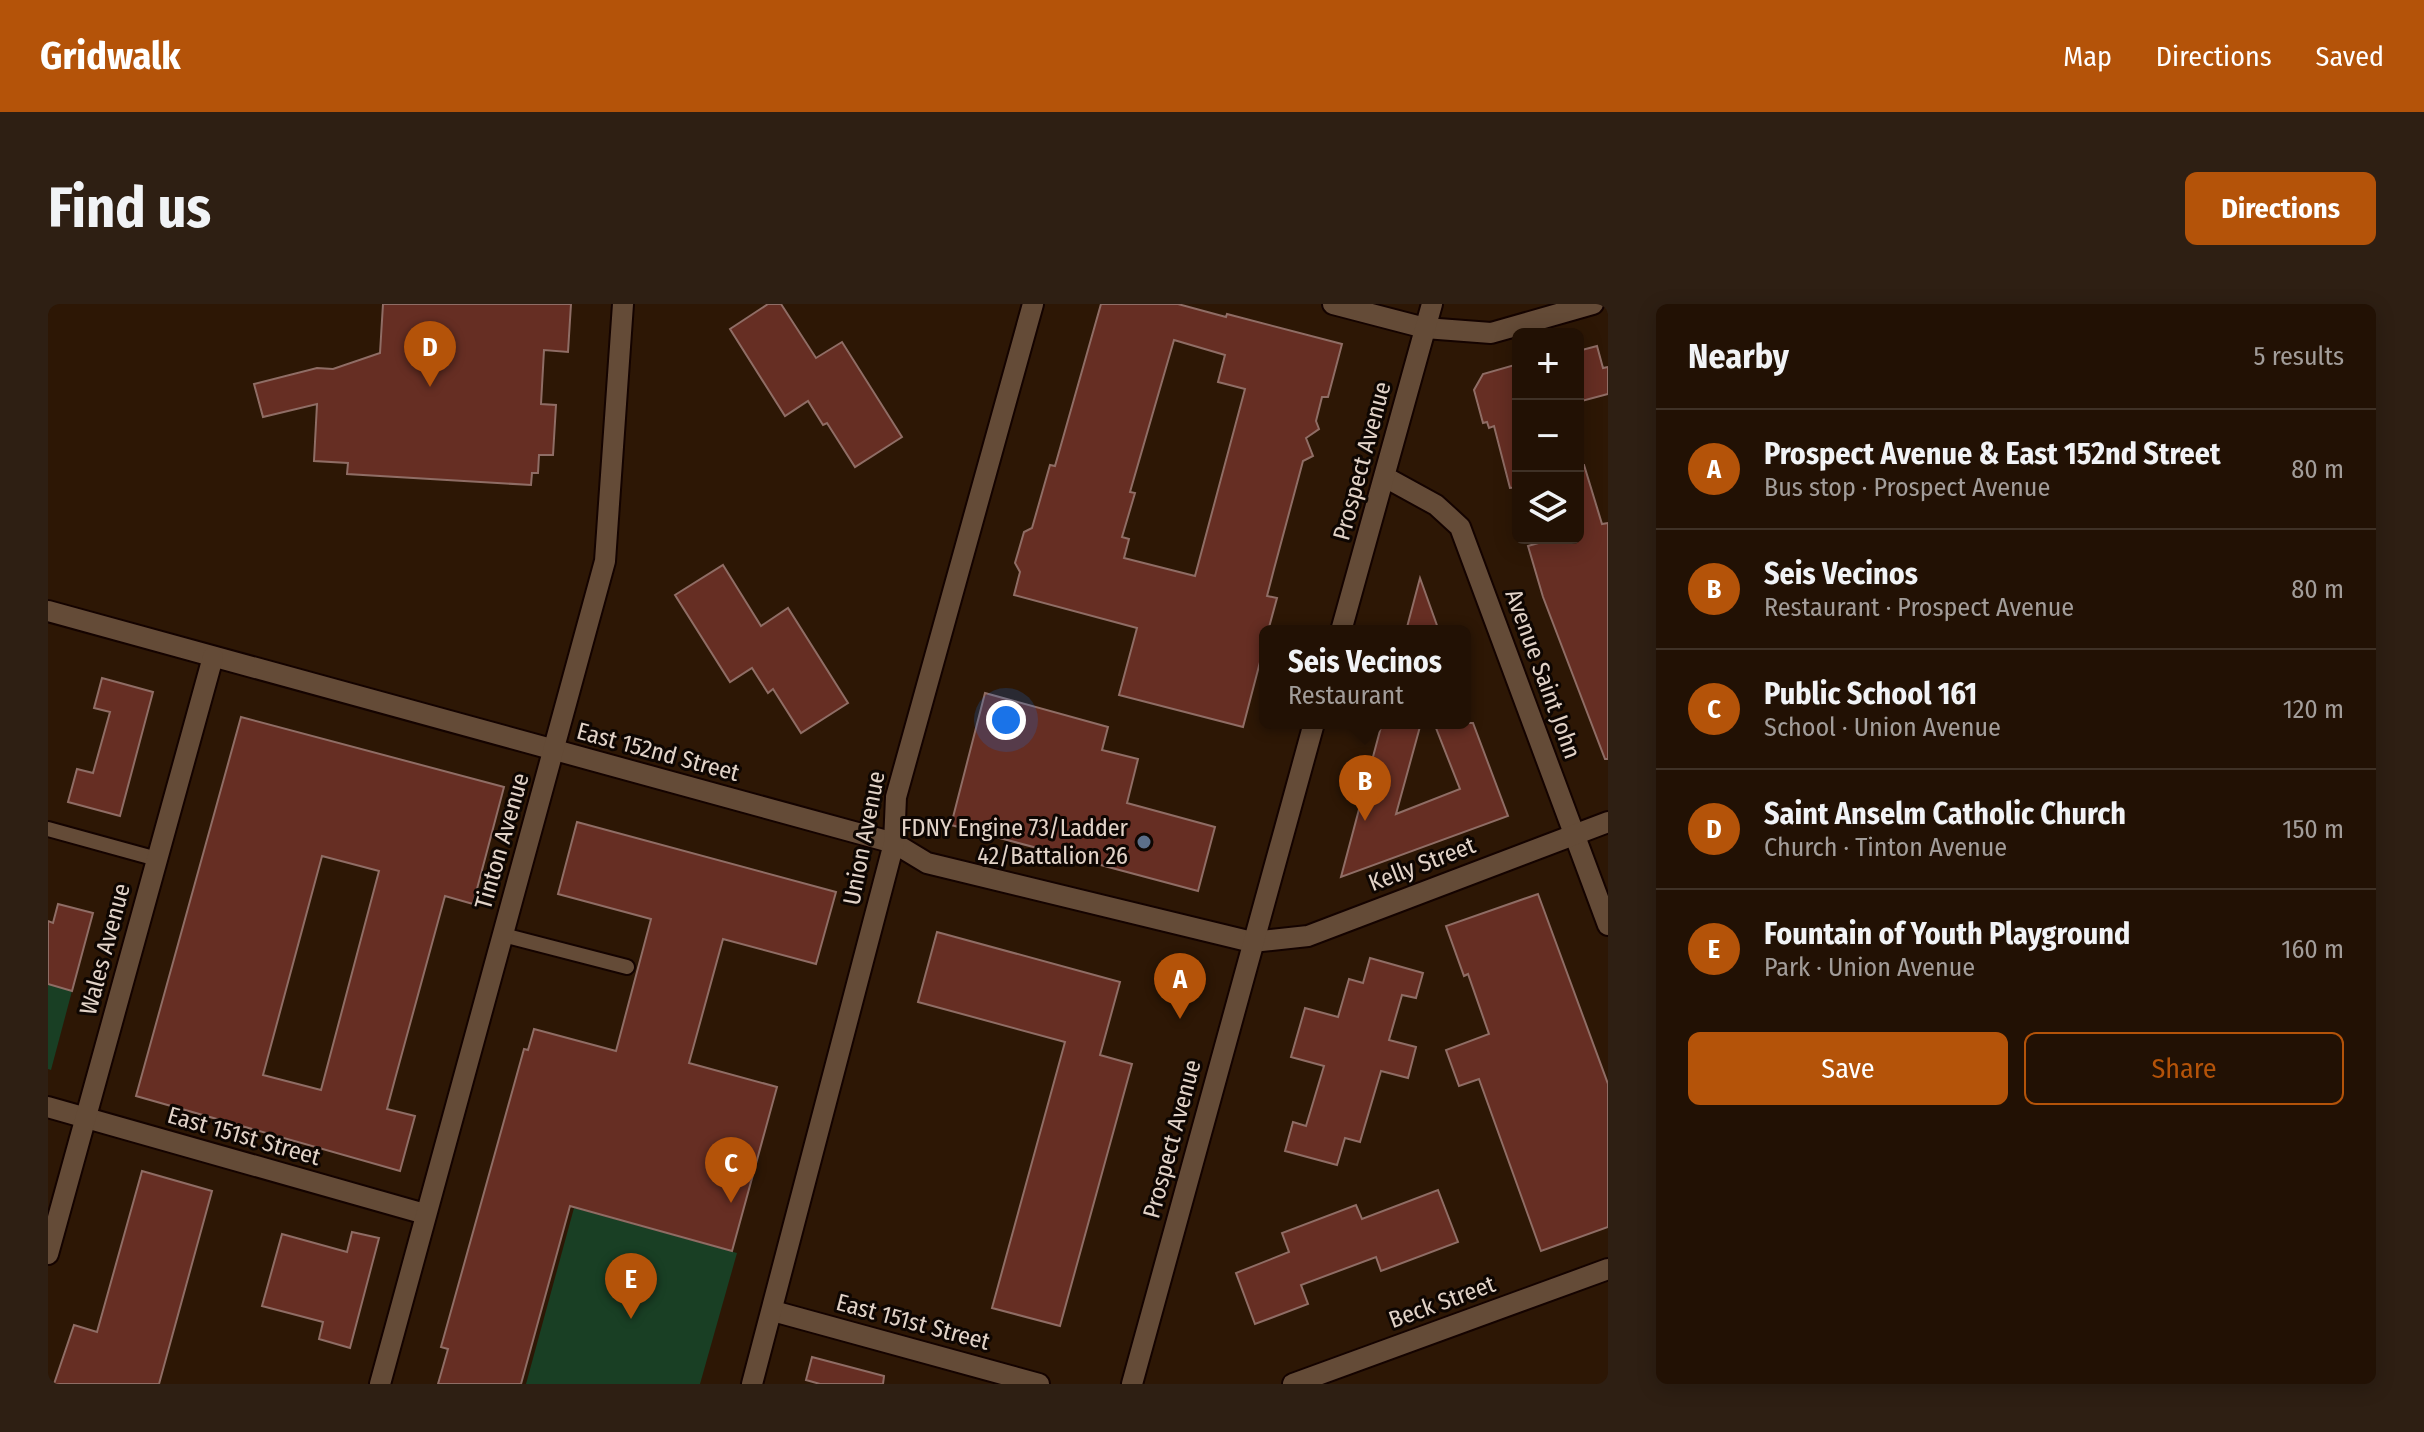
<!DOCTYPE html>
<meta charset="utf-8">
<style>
:root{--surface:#221104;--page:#2e1f13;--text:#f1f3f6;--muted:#a29d9a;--line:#3f3126;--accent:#b45309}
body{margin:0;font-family:"Fira Sans Condensed",sans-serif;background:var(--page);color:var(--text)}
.controls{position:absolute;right:24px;top:24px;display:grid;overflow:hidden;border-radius:12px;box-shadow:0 4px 20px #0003}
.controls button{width:72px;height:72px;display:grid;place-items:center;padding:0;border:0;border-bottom:2px solid var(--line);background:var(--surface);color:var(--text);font:40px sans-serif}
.you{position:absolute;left:958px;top:416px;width:28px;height:28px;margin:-20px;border:6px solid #fff;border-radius:50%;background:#1a73e8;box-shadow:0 0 0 12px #1a73e833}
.badge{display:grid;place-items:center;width:52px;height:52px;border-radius:50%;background:var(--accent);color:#fff;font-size:26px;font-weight:700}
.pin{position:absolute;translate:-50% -66px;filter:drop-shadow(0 2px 4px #0008)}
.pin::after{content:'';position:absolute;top:42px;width:28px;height:24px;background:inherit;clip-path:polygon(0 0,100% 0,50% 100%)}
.popup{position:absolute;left:1211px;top:321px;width:212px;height:104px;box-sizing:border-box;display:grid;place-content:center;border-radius:12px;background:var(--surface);filter:drop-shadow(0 2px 6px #0005);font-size:26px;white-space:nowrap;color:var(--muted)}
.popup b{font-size:30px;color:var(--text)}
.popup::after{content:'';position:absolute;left:50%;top:100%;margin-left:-16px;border:16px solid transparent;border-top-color:var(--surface)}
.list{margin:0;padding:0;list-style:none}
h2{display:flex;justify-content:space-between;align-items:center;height:104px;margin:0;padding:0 32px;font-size:34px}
h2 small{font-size:26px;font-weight:400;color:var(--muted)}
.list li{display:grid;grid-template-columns:52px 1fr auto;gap:24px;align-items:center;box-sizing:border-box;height:120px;padding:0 32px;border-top:2px solid var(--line)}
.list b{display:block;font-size:30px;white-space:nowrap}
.list p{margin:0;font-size:26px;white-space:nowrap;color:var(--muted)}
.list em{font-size:26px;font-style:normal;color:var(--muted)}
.actions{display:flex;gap:16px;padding:24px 32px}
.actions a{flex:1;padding:18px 0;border:2px solid var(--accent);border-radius:12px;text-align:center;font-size:28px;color:var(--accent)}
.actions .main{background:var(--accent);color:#fff}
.icon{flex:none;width:44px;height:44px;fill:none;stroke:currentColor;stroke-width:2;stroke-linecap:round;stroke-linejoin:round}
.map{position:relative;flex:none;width:1560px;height:1080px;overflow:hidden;border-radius:12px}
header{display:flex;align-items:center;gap:48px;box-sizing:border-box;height:112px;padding:0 40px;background:var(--accent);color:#fff}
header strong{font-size:38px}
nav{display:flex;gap:44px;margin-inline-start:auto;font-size:28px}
.intro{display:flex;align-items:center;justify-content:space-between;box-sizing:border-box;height:192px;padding:0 48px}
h1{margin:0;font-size:56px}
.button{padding:20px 36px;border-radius:12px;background:var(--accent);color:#fff;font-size:28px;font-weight:700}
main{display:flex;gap:48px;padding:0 48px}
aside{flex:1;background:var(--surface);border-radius:12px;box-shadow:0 4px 20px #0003}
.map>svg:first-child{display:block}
</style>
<header>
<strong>Gridwalk</strong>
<nav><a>Map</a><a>Directions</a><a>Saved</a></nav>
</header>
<div class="intro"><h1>Find us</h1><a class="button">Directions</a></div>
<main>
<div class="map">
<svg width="1560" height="1080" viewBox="0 0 1560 1080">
<rect width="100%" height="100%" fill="#2d1705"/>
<g fill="#193f24">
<path d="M 0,680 L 24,687 L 3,766 L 0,765 Z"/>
<path d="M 526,904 L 689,949 L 652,1080 L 478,1080 Z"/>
</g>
<g fill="#662e23" stroke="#8f6d65" stroke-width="2" fill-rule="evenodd">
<path d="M 335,0 L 523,0 L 520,48 L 496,46 L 493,100 L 508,101 L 505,151 L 491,151 L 490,169 L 484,169 L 483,181 L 299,170 L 300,159 L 266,157 L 269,100 L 215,113 L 206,80 L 269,64 L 285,65 L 332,49 Z"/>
<path d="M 720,0 L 733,0 L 768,54 L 794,38 L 854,133 L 807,163 L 779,119 L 775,121 L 760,97 L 737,112 L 682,25 Z"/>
<path d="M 1053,0 L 1130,0 L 1178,13 L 1179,10 L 1294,40 L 1280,93 L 1274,93 L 1268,117 L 1271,125 L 1258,134 L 1265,152 L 1255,157 L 1226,265 L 1219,292 L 1229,294 L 1220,327 L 1217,327 L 1217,339 L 1195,423 L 1071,391 L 1089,324 L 966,291 L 972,268 L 967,259 L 976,228 L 984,224 L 1002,161 L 1007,162 ZM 1126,36 L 1177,51 L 1170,78 L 1197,85 L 1147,272 L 1076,254 L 1081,235 L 1074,233 L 1087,189 L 1082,188 Z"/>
<path d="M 1549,42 L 1555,64 L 1560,63 L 1560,90 L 1530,98 L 1530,47 Z"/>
<path d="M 1470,60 L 1470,183 L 1462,184 L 1446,122 L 1441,124 L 1439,118 L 1435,119 L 1426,86 L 1435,70 Z"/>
<path d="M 1530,161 L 1536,161 L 1554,220 L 1560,219 L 1560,455 L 1557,455 L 1495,293 L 1480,242 L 1508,234 L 1530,234 Z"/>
<path d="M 675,261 L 713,322 L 740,304 L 800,399 L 753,429 L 725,385 L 720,389 L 704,364 L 682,378 L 627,291 Z"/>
<path d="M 1372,274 L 1391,327 L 1358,327 Z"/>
<path d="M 54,374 L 105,388 L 72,512 L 20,498 L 29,465 L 45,469 L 62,408 L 46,404 Z"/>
<path d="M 937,389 L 1060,423 L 1054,446 L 1090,455 L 1079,499 L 1167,523 L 1150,587 L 903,521 Z"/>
<path d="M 193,413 L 456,483 L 425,600 L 397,592 L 347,775 L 339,805 L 367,812 L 352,867 L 88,792 ZM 274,552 L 331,567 L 273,786 L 215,771 Z"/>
<path d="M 1334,419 L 1373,419 L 1348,510 L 1412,485 L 1386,419 L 1425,419 L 1460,512 L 1293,573 Z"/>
<path d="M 529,518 L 788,588 L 768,660 L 675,635 L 641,759 L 729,783 L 684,947 L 522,902 L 473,1080 L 390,1080 L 400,1045 L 393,1043 L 476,745 L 480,746 L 486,725 L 568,747 L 603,615 L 510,590 Z"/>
<path d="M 1490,590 L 1560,780 L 1560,923 L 1493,947 L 1431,775 L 1411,782 L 1398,746 L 1441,730 L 1420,670 L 1416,672 L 1398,622 Z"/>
<path d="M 10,600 L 45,609 L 24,687 L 0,680 L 0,617 L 5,619 Z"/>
<path d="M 889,628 L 1072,678 L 1052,751 L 1084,760 L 1012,1022 L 944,1004 L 1017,738 L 870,698 Z"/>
<path d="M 1322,654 L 1375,669 L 1368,694 L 1354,691 L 1341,736 L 1368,743 L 1360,774 L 1333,767 L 1312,838 L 1297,834 L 1289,861 L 1237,847 L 1245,818 L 1258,822 L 1276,762 L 1243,753 L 1257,704 L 1290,713 L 1301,675 L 1315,679 Z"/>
<path d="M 94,867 L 164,887 L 111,1080 L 6,1080 L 26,1021 L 49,1028 Z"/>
<path d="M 1390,886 L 1410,938 L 1333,967 L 1328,953 L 1253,981 L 1260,1000 L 1207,1020 L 1188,969 L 1241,948 L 1234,929 L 1308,901 L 1314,915 Z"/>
<path d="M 304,928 L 331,934 L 302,1044 L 271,1035 L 275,1018 L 214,1002 L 234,930 L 299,948 Z"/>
<path d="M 764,1053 L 836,1072 L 835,1080 L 772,1080 L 758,1076 Z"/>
</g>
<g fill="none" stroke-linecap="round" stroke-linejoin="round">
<g stroke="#140300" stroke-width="18">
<g id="service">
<path d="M 0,525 L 109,555"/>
<path d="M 455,631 L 579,663"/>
</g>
</g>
<g stroke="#140300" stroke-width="24">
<g id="minor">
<path d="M 1285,0 L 1377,24 L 1443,29 L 1545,0"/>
<path d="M 1337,173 L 1388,201 L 1412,223 L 1560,621"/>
<path d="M 0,307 L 846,539 L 879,559 L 1204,638 L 1260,632 L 1560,518"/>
<path d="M 0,803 L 377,910"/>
<path d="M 0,950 L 165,353"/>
<path d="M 725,1007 L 991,1080"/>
<path d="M 332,1080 L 557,257 L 575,0"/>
<path d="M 704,1080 L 846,539 L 848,493 L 985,0"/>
<path d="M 1245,1080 L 1560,965"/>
</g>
</g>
<g stroke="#140300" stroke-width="24">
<g id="tertiary">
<path d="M 1293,327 L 1384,0"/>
<path d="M 1084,1080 L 1266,419"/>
</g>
</g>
<use href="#service" stroke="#644b37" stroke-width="14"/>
<use href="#minor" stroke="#644b37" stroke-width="20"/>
<use href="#tertiary" stroke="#644b37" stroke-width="20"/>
</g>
<circle fill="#5c6f8a" stroke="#0e0602" stroke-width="3" cx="1096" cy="538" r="8"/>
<g text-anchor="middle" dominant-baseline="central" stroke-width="6" stroke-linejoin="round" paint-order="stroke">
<g font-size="24" fill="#e2d3c8" stroke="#0e0602">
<text transform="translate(1314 157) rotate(-75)">Prospect Avenue</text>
<text transform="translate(1495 370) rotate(70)">Avenue Saint John</text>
<text transform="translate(610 448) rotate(15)">East 152nd Street</text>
<text transform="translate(816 534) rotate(-79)">Union Avenue</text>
<text transform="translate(454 537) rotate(-74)">Tinton Avenue</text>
<text transform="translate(1374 560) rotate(-21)">Kelly Street</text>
<text transform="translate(57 645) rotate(-75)">Wales Avenue</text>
<text transform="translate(196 832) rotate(16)">East 151st Street</text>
<text transform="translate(1124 835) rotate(-75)">Prospect Avenue</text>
<text transform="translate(1394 998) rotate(-20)">Beck Street</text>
<text transform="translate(865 1018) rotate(15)">East 151st Street</text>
</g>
<g font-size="24" fill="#e2d3c8" stroke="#0e0602" text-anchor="end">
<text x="1080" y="524">FDNY Engine 73/Ladder<tspan x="1080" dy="28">42/Battalion 26</tspan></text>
</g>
</g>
</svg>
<div class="controls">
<button>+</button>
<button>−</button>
<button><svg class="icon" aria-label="layers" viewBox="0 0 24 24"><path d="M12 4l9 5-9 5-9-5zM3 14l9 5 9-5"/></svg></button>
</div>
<div class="you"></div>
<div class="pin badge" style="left:1132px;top:715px">A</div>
<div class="pin badge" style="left:1317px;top:517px">B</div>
<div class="popup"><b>Seis Vecinos</b>Restaurant</div>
<div class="pin badge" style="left:683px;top:899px">C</div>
<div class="pin badge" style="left:382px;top:83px">D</div>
<div class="pin badge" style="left:583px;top:1015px">E</div>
</div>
<aside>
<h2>Nearby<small>5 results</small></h2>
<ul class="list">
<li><span class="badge">A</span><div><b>Prospect Avenue &amp; East 152nd Street</b><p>Bus stop · Prospect Avenue</p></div><em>80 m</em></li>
<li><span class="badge">B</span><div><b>Seis Vecinos</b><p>Restaurant · Prospect Avenue</p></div><em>80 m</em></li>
<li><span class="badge">C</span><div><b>Public School 161</b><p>School · Union Avenue</p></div><em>120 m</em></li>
<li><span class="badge">D</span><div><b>Saint Anselm Catholic Church</b><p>Church · Tinton Avenue</p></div><em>150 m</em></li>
<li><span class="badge">E</span><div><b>Fountain of Youth Playground</b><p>Park · Union Avenue</p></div><em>160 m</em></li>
</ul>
<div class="actions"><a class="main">Save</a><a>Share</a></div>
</aside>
</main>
